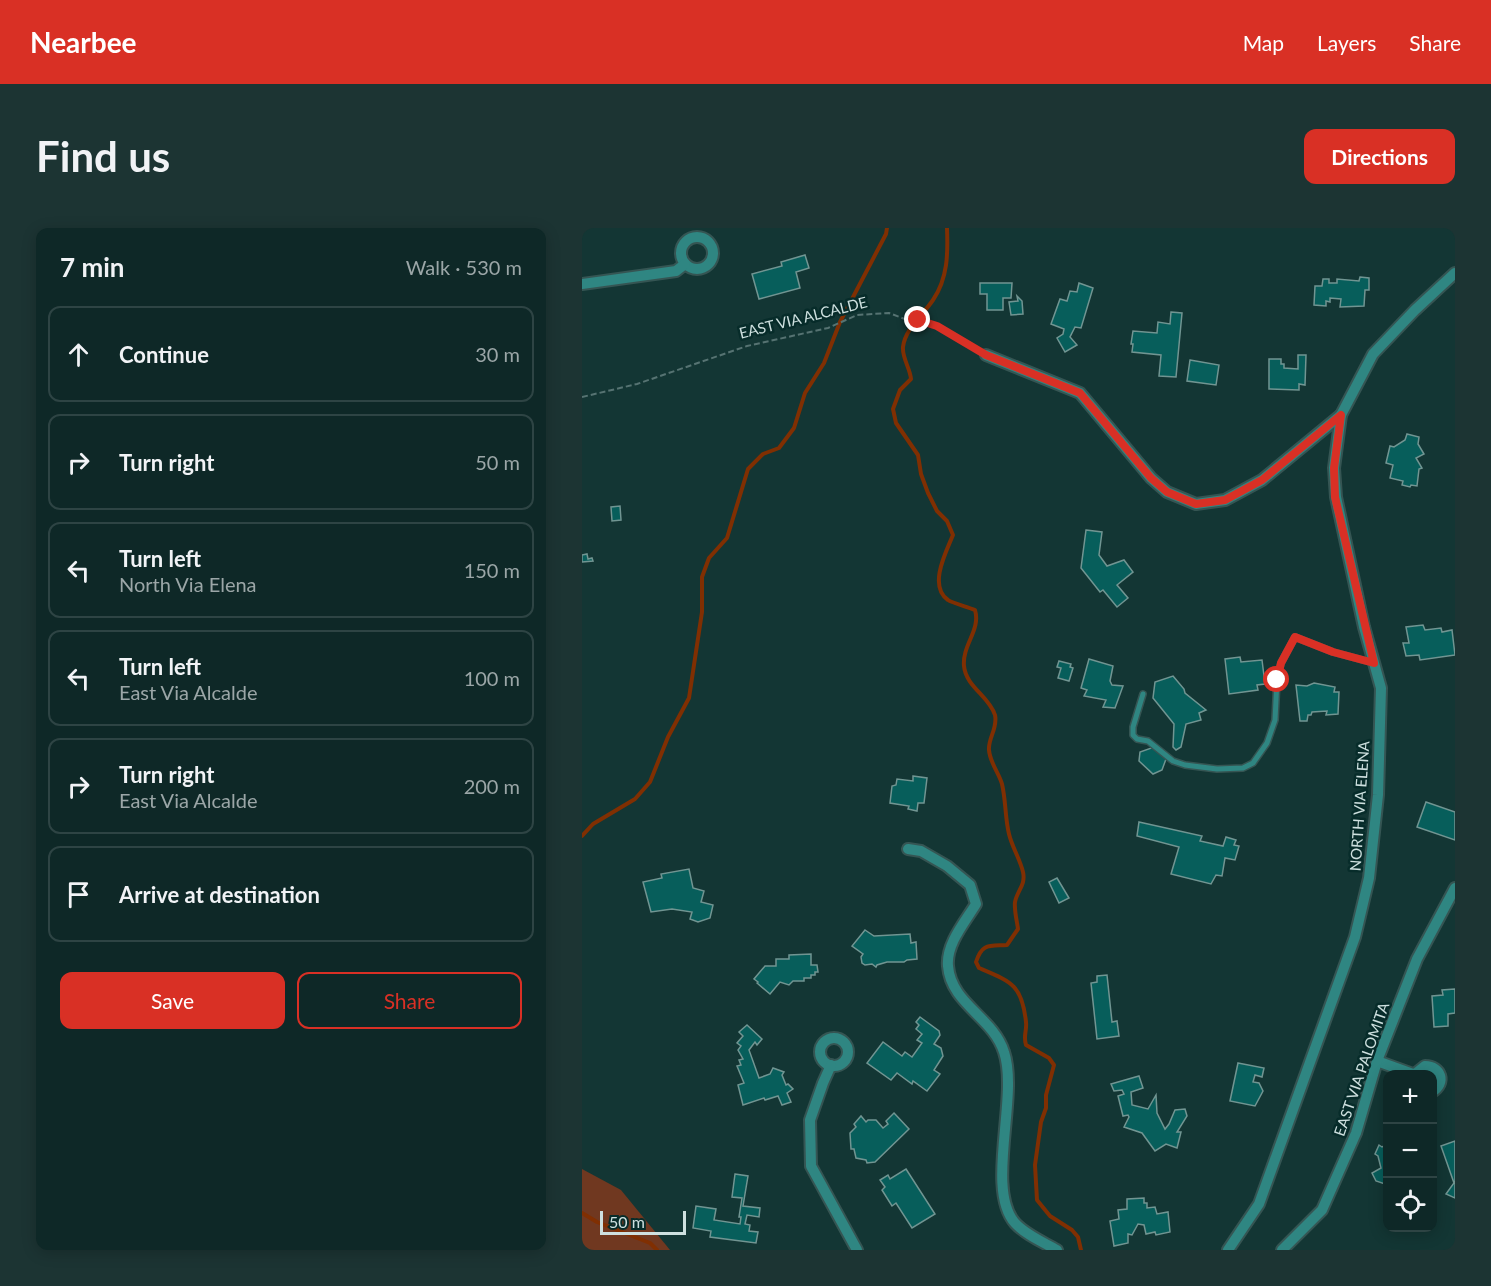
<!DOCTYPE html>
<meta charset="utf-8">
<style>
:root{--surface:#0e2827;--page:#1c3433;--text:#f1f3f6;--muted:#9ba6a7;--line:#2e4444;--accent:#d93025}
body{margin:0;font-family:Lato,sans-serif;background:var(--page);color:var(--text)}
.controls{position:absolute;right:18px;bottom:18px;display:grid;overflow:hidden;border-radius:12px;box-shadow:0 3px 15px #0003}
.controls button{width:54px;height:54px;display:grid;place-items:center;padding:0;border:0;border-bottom:2px solid var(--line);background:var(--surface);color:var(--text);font:30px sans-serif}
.scale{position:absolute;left:18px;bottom:15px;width:86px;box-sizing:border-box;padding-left:6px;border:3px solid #cee0df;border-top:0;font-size:16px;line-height:21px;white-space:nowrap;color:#cee0df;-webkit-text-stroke:4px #072c2a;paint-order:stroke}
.stop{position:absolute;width:18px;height:18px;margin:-14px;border:4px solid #d93025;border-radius:50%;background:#fff}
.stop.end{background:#d93025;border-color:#fff;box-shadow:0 2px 6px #0008}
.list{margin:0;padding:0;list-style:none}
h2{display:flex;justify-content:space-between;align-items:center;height:78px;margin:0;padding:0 24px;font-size:26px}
h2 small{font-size:20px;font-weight:400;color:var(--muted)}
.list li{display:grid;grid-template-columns:39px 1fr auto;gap:18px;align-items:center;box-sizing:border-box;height:96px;margin:0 12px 12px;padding:0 12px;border:2px solid var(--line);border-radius:12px}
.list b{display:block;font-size:22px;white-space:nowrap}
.list p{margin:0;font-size:20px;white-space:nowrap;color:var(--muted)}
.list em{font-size:20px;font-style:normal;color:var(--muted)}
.actions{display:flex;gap:12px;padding:18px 24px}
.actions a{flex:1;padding:14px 0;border:2px solid var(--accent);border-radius:12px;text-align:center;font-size:21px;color:var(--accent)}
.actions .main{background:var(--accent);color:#fff}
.icon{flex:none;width:33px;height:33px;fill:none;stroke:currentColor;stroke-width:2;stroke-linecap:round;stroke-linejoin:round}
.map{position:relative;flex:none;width:873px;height:1022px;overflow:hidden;border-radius:12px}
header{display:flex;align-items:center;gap:36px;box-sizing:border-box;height:84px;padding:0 30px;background:var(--accent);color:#fff}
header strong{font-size:28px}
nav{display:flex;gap:33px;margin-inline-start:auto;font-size:21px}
.intro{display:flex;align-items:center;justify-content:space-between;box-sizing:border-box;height:144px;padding:0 36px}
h1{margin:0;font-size:42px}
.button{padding:15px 27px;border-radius:12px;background:var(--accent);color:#fff;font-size:21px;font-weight:700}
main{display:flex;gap:36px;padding:0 36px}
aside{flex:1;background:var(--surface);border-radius:12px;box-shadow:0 3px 15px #0003}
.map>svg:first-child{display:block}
</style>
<header>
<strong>Nearbee</strong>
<nav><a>Map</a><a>Layers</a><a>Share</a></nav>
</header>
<div class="intro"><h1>Find us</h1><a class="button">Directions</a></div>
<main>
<aside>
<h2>7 min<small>Walk · 530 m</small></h2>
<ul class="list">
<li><svg class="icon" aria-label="ahead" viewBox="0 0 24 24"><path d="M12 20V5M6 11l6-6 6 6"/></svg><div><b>Continue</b></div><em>30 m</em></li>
<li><svg class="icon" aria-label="right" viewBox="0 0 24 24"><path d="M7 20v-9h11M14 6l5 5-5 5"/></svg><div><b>Turn right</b></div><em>50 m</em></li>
<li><svg class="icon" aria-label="left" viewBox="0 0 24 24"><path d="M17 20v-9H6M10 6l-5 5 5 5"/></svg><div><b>Turn left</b><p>North Via Elena</p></div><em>150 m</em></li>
<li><svg class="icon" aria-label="left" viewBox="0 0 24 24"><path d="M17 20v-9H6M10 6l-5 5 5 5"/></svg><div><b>Turn left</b><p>East Via Alcalde</p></div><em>100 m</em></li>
<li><svg class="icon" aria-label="right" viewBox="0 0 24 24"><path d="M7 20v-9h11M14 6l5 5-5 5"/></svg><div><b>Turn right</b><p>East Via Alcalde</p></div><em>200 m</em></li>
<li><svg class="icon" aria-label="arrive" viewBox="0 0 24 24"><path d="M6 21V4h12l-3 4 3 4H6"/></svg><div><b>Arrive at destination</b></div></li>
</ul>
<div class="actions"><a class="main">Save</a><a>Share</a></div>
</aside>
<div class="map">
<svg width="873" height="1022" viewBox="0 0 873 1022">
<rect width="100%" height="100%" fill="#133634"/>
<path fill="#703820" d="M 0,941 L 39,962 L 88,1022 L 0,1022 Z"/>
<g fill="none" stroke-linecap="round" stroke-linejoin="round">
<g stroke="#802f02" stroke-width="4">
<path d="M 365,0 C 366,25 366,50 351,72 C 341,87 323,101 321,119 C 320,130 328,140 329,151 L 318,162 L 311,181 L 314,195 L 336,227 L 339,246 L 346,265 L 355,283 L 365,293 L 371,307 C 364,324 346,358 366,372 C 370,375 386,379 393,382 C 399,402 380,417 382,438 C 384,459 407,468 413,487 C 416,500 406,510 407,522 C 408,535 417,545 420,556 C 424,573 423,590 427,606 C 430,619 438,631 441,644 C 444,657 435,663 433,674 C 432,682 435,693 436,701 L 425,717 C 407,718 400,715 394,734 L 397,740 C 430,754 440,757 444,794 C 445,804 441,807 444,817 L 467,830 L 472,837 L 464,867 L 464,880 L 459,894 L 453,937 L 455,972 L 468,988 L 490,1002 L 496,1009 L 499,1022"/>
<path d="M 0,608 L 11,596 L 53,571 L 68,554 L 86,509 L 107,470 L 120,384 L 120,349 L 127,330 L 145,310 L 166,241 L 181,226 L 197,220 L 212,200 L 223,165 L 242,135 L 258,94 L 304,6 L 305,0"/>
<path d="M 0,985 L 15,994 L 68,1015 L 75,1022"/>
</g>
</g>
<g fill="#075e5b" stroke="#719592" stroke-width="1.5">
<path d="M 223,27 L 227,40 L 214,44 L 218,60 L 177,71 L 170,46 L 200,38 L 199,34 Z"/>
<path d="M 778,49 L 787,50 L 787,62 L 783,62 L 782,78 L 758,79 L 759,71 L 748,70 L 748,74 L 744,73 L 744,78 L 732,77 L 733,58 L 740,58 L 741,51 L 747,51 L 747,55 L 755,55 L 755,51 L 777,53 Z"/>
<path d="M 398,55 L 430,55 L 429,70 L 421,70 L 421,82 L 405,82 L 405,66 L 398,66 Z"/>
<path d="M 497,55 L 511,60 L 499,100 L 493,99 L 488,109 L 495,117 L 483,124 L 475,110 L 481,106 L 482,101 L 469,96 L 478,71 L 485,73 L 488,63 L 495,64 Z"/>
<path d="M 435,68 L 440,73 L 441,86 L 429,87 L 427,74 L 436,73 Z"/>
<path d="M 589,84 L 600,85 L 594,149 L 577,148 L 579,127 L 550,124 L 551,116 L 549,116 L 551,103 L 575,105 L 576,94 L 588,96 Z"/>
<path d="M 716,127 L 724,127 L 723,157 L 717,156 L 717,162 L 687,161 L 687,131 L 699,131 L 699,136 L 702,136 L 702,140 L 716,141 Z"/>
<path d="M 608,132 L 637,137 L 634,157 L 605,153 Z"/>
<path d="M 825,206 L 837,209 L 836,216 L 842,226 L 834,230 L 840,240 L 837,241 L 835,258 L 829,257 L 828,259 L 820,257 L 821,253 L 808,250 L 811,237 L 804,235 L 808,218 L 812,219 L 823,212 Z"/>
<path d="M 38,278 L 39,292 L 30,293 L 29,279 Z"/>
<path d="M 504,302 L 520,304 L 517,327 L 525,338 L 542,332 L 551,344 L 535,357 L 546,370 L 535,379 L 521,362 L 518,364 L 499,340 Z"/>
<path d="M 5,326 L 6,331 L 10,330 L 11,333 L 0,334 L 0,327 Z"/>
<path d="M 841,397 L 843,402 L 859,400 L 860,404 L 870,402 L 873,427 L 838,432 L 837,427 L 824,428 L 821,415 L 827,415 L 824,399 Z"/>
<path d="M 658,429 L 659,434 L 680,432 L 683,456 L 675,457 L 676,462 L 647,466 L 643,431 Z"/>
<path d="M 507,431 L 531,438 L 528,453 L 530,457 L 541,458 L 533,480 L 521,479 L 524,472 L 502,468 L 505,462 L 499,460 Z"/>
<path d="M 477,433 L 489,436 L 488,439 L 491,440 L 487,453 L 476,450 L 479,440 L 475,439 Z"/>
<path d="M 591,448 L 602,461 L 603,465 L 624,482 L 617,485 L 619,492 L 604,496 L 599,519 L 594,522 L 591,519 L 592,496 L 571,470 L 573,454 Z"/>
<path d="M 732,455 L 753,459 L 752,464 L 757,464 L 756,486 L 744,487 L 745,483 L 730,484 L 729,487 L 726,487 L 725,493 L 718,493 L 714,457 L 725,458 Z"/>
<path d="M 572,519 L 584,531 L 580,542 L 571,546 L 557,533 L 558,524 Z"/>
<path d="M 331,548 L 345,550 L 342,575 L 336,575 L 335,583 L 326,581 L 327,578 L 308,575 L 310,558 L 314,557 L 315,551 L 331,553 Z"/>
<path d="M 844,574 L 873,584 L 873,612 L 835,599 Z"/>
<path d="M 557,594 L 620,608 L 618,613 L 641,618 L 644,609 L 654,612 L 652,617 L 657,618 L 653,632 L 643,630 L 640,648 L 634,647 L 629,656 L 589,646 L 597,619 L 555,608 Z"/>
<path d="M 107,641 L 111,660 L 122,663 L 119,674 L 131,677 L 128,690 L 116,694 L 108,691 L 110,684 L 90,681 L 69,684 L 61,654 L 80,650 L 79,646 Z"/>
<path d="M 475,650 L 487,670 L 477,675 L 467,654 Z"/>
<path d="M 283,702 L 292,708 L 328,706 L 329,715 L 334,714 L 335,731 L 325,732 L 322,734 L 305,734 L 295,737 L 294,739 L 290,736 L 283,737 L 280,735 L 279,729 L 281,726 L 270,718 Z"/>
<path d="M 229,726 L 229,737 L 235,737 L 236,744 L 233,744 L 233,747 L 229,747 L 229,750 L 222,750 L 222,753 L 211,753 L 207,757 L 198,754 L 188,766 L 175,755 L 176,754 L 172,751 L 183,738 L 194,738 L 194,731 L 207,731 L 207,727 Z"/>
<path d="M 525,747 L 530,794 L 535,793 L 537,808 L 515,811 L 509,755 L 515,754 L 515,748 Z"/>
<path d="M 873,761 L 873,785 L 866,786 L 866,798 L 852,799 L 850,768 L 861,767 L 860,762 Z"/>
<path d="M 338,789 L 357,803 L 358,807 L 352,816 L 359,820 L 361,828 L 352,842 L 358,846 L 345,863 L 331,853 L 330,856 L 315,845 L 309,852 L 285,835 L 301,814 L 320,828 L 323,824 L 330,829 L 340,815 L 335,812 L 340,806 L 334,801 L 337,797 L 334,794 Z"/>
<path d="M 165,797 L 180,811 L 175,817 L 173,814 L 167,822 L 177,850 L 188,846 L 191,840 L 202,844 L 200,847 L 204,857 L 206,856 L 211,861 L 205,865 L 209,874 L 200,877 L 196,868 L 183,872 L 182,870 L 161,877 L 156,857 L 162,855 L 155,838 L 159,837 L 157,832 L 161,831 L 156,822 L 159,818 L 155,815 L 161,808 L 157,804 Z"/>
<path d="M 656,835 L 682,840 L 680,849 L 673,847 L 671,854 L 677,855 L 681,863 L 673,878 L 648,873 Z"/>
<path d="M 557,848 L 561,860 L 549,864 L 550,877 L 566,881 L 574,867 L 575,885 L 583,901 L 587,896 L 593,882 L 603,881 L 605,888 L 595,904 L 599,904 L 595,920 L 584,916 L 573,923 L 560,905 L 542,899 L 547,889 L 546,887 L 541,888 L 536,868 L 542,866 L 540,862 L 532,863 L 529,856 Z"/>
<path d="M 312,885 L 327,901 L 293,934 L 285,935 L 284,932 L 274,930 L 272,921 L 269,921 L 268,905 L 274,899 L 272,896 L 279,888 L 284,894 L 286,892 L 294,892 L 301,900 L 306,896 L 304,893 Z"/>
<path d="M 873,913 L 873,970 L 864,966 L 872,955 L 859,918 Z"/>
<path d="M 806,916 L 806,957 L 794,953 L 790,945 L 799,940 L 796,928 L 793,926 L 797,917 L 800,919 Z"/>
<path d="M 324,941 L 353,986 L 330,1000 L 314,975 L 310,978 L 300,962 L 303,959 L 298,952 L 306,947 L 308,951 Z"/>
<path d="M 153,946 L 166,948 L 161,978 L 178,980 L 177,989 L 165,987 L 163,996 L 168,997 L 167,1003 L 176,1004 L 174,1015 L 128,1009 L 129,1003 L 111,1000 L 114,978 L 134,981 L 132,992 L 158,996 L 159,989 L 157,989 L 160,970 L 150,969 Z"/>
<path d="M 562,970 L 562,975 L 565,975 L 565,980 L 573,979 L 575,986 L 586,984 L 588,1004 L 574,1007 L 573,1004 L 564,1006 L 562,997 L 556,996 L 550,1007 L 546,1006 L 546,1015 L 532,1018 L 528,993 L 537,991 L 536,982 L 545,981 L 545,971 Z"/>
</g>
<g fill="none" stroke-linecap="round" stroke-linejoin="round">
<g stroke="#355553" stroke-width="8">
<path id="service" d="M 561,466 L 551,499 L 551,507 L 555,511 L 566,513 L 591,533 L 603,537 L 635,541 L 661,540 L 671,535 L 685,515 L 693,492 L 695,452 L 699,435 L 713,409 L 751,424 L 792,435"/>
</g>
<g stroke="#355553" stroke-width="14">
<g id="minor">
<circle cx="115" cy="25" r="16"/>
<path d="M 0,56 L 94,43 L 103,36"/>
<path d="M 404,127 L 498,165 L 569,250 L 585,264 L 614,276 L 643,272 L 680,252 L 759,187"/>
<path d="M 326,621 L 339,623 L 365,638 L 388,657 L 394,676 C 383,694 364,716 366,738 C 369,776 411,789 422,824 C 437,868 403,961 433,995 C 444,1007 461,1014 475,1022"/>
<circle cx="252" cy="824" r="14"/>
<path d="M 795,833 L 831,846"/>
<path d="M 249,837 L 241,855 L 228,892 L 229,938 L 275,1022"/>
<path d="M 833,846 L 843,838 C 859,838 865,855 850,864"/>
<path d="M 646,1022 L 677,976 L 773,709 L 787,650 L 796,567 L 799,460 L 782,399 L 754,269 L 752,240 L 759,187 L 791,126 L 833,82 L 873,45"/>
<path d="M 700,1022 L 740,982 L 774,905 L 795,833 L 835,731 L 873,660"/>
</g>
</g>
<path stroke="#567372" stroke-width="2" stroke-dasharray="6 3" stroke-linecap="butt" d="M 0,169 L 55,156 L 165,118 L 246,100 L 275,87 L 307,85 L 328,93 L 347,94 L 397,122"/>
<use href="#service" stroke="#2f8682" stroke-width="5"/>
<use href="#minor" stroke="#2f8682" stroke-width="10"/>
</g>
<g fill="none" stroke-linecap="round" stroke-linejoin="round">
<path stroke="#d93025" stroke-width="8" d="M 336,92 L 355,98 L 404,127 L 498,165 L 569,250 L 585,264 L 614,276 L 643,272 L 680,252 L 759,187 L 752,240 L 753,269 L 792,435 L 751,424 L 713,409 L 699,435 L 695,452"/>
</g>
<g text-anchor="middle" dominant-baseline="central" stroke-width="5" stroke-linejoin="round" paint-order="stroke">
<g font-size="15" fill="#cee0df" stroke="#072c2a">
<text transform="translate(221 89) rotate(-14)">EAST VIA ALCALDE</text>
<text transform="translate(777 578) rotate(-86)">NORTH VIA ELENA</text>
<text transform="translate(779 841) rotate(-71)">EAST VIA PALOMITA</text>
</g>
</g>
</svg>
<div class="controls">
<button>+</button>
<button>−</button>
<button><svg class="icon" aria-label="locate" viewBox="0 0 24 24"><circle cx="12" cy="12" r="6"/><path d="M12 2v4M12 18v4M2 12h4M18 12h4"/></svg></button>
</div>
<div class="scale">50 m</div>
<div class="stop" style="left:695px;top:452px"></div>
<div class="stop end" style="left:336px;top:92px"></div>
</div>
</main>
